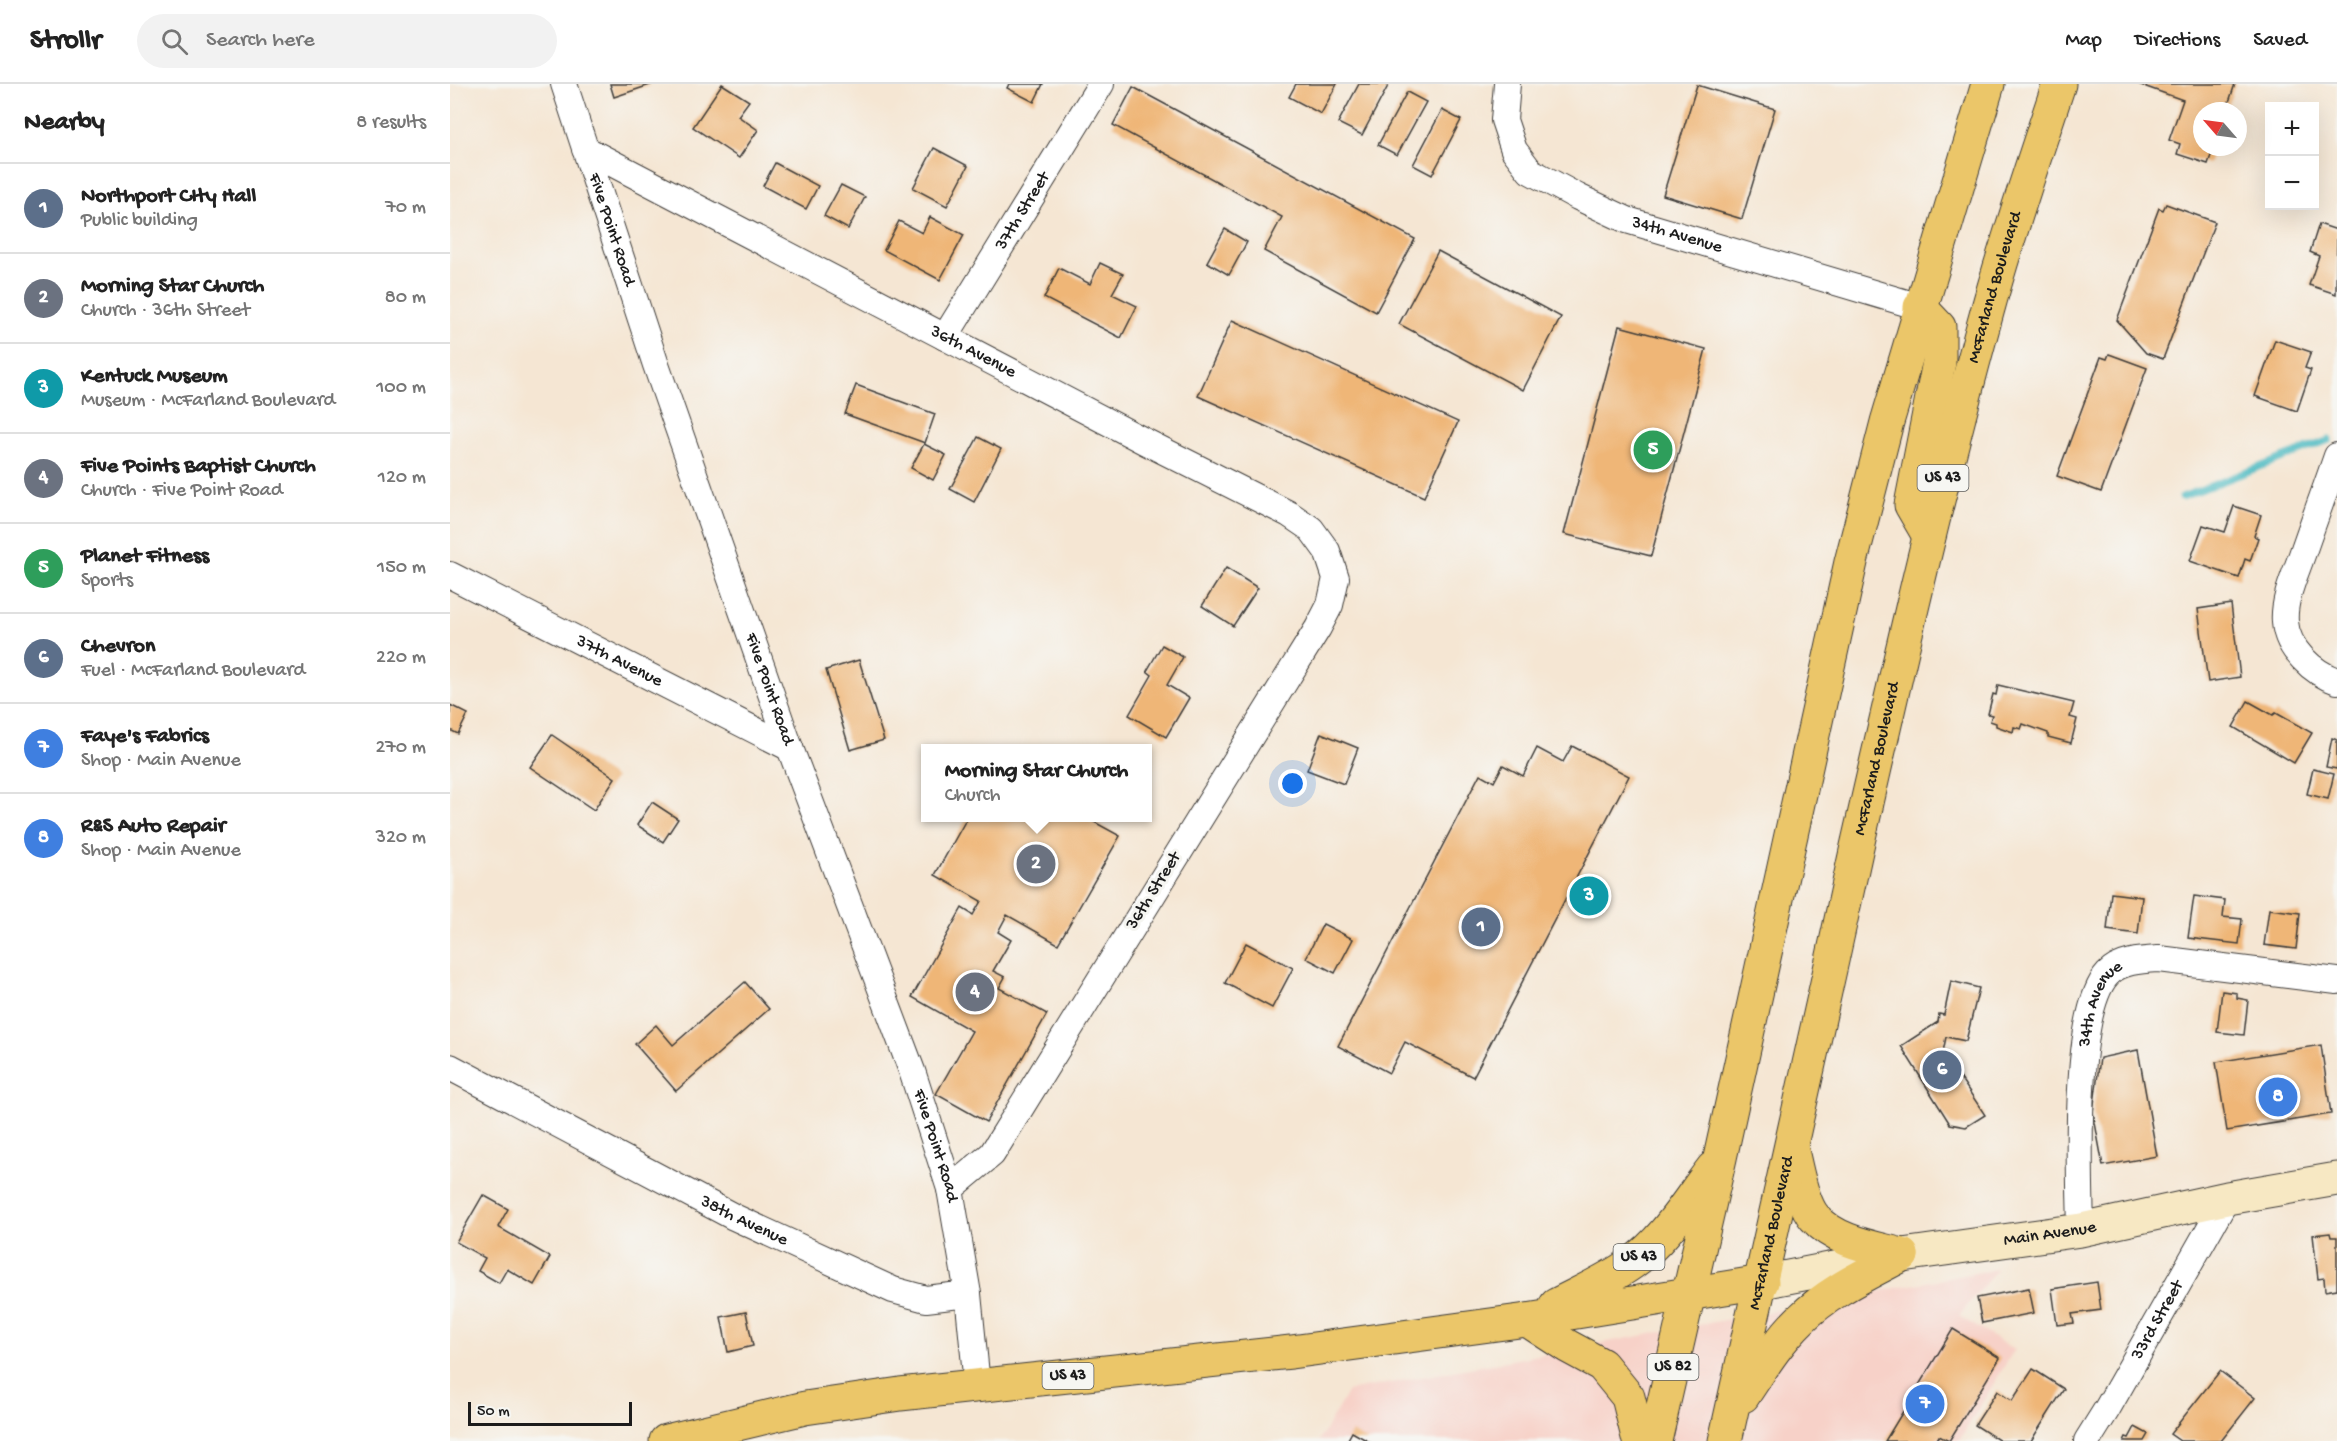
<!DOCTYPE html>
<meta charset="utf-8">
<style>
:root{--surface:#fff;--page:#f2f2f2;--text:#222;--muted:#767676;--line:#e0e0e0;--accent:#7c3aed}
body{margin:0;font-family:"Gochi Hand",sans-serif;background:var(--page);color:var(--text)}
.controls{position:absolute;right:18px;top:18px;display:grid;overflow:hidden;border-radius:0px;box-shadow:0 6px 24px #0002}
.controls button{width:54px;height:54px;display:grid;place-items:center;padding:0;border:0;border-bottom:2px solid var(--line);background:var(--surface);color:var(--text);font:30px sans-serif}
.compass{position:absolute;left:1743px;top:18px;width:54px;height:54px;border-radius:50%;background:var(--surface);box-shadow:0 6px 24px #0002;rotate:298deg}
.scale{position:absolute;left:18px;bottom:15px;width:164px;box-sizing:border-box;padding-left:6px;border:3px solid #1c1c1c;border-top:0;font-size:16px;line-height:21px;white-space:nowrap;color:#1c1c1c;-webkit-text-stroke:4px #f6f6f2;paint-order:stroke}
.you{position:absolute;left:843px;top:700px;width:21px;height:21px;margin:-15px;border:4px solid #fff;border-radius:50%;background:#1a73e8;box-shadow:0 0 0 9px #1a73e833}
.badge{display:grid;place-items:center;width:39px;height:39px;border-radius:50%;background:var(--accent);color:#fff;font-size:20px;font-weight:700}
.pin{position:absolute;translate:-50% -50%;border:3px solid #fff;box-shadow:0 2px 6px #0006}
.popup{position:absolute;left:471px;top:660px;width:231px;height:78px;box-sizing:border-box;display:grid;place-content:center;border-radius:0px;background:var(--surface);filter:drop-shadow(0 2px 4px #0005);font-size:20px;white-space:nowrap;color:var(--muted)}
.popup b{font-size:22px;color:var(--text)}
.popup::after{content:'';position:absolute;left:50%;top:100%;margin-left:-12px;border:12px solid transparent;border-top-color:var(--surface)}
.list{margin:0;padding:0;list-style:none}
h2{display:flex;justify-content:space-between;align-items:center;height:78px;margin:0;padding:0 24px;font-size:26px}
h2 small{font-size:20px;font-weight:400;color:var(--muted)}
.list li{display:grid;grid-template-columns:39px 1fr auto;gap:18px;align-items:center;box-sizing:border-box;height:90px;padding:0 24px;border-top:2px solid var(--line)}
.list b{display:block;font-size:22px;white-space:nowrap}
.list p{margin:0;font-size:20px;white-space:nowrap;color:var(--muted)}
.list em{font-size:20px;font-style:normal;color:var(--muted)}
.icon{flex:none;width:33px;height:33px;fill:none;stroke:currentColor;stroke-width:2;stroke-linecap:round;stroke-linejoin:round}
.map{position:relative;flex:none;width:1887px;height:1357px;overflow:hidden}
header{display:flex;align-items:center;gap:36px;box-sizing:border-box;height:84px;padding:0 30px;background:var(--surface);border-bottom:2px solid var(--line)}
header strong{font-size:28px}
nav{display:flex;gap:33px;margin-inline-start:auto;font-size:21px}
.search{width:420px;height:54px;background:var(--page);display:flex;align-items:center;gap:15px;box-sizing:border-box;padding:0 21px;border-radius:33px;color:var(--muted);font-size:22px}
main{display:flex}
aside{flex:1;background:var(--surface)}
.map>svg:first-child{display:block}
</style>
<header>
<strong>Strollr</strong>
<div class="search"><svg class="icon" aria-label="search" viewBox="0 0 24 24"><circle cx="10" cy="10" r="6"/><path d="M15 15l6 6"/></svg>Search here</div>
<nav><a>Map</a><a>Directions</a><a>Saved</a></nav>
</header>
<main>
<aside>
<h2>Nearby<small>8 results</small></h2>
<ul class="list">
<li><span class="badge" style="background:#5c6f8a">1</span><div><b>Northport CIty Hall</b><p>Public building</p></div><em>70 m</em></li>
<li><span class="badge" style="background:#6b7280">2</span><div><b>Morning Star Church</b><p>Church · 36th Street</p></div><em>80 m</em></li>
<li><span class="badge" style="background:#0f9aa8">3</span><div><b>Kentuck Museum</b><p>Museum · McFarland Boulevard</p></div><em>100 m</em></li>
<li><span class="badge" style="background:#6b7280">4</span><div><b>Five Points Baptist Church</b><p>Church · Five Point Road</p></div><em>120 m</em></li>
<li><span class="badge" style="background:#2e9e5b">5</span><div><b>Planet Fitness</b><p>Sports</p></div><em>150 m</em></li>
<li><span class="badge" style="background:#5c6f8a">6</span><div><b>Chevron</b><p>Fuel · McFarland Boulevard</p></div><em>220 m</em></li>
<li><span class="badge" style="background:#3f7fe0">7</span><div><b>Faye's Fabrics</b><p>Shop · Main Avenue</p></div><em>270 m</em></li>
<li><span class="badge" style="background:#3f7fe0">8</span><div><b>R&amp;S Auto Repair</b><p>Shop · Main Avenue</p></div><em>320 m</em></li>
</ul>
</aside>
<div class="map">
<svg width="1887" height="1357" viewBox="0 0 1887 1357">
<rect width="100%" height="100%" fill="#f6f6f2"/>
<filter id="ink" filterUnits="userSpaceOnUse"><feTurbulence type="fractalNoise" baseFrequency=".0167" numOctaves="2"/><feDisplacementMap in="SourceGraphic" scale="12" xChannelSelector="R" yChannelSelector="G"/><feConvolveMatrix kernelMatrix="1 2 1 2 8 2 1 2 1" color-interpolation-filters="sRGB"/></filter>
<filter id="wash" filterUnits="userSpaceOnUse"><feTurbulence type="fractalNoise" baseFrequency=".008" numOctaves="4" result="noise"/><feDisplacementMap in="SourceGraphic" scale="24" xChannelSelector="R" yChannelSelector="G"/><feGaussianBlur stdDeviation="1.35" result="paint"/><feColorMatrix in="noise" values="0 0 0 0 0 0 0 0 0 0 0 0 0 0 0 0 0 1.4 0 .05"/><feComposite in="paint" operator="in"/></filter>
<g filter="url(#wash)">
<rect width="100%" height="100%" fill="#f5e6d3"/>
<path fill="#f7d1c8" d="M 1547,1185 L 1509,1232 L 1564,1266 L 1509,1357 L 869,1357 L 898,1307 Z"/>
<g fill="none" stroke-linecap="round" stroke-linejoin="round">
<path stroke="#4ab9c1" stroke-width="7" d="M 1732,413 L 1879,356"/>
</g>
<g id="blocks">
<g fill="#efb677">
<path d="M 160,0 L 203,0 L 164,13 Z"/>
<path d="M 272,0 L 299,17 L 288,32 L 308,46 L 289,74 L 243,43 Z"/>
<path d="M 559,0 L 593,0 L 584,18 L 557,4 Z"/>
<path d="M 846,0 L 887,0 L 871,30 L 839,13 Z"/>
<path d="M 909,0 L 939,0 L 912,51 L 888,39 Z"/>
<path d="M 1688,0 L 1785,0 L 1776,27 L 1752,27 L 1752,63 L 1764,63 L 1758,80 L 1727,70 L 1730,60 L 1719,56 L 1733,16 Z"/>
<path d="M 1247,1 L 1325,25 L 1292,135 L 1213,111 Z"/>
<path d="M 683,3 L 965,155 L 926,228 L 814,167 L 832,133 L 663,41 Z"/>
<path d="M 957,8 L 976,18 L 947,71 L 928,61 Z"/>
<path d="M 992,26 L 1011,36 L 982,91 L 963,81 Z"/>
<path d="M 484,64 L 518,82 L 497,122 L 463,104 Z"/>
<path d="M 325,79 L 368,102 L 356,125 L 313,102 Z"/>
<path d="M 391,101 L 415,113 L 398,145 L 374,132 Z"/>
<path d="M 1716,120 L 1765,138 L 1713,275 L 1696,269 L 1667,236 L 1709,124 L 1713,126 Z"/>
<path d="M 480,133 L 514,151 L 490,196 L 434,166 L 449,137 L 472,149 Z"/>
<path d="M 1869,140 L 1887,146 L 1886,210 L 1859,201 L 1869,172 L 1860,168 Z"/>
<path d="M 775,145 L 797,158 L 779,191 L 757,178 Z"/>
<path d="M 988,167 L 1111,233 L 1073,306 L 949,240 Z"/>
<path d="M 650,179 L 673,190 L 662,210 L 687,222 L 671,254 L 594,214 L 609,184 L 640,200 Z"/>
<path d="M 782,236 L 1008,338 L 974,413 L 748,312 Z"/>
<path d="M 1169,242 L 1256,265 L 1201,472 L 1114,450 Z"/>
<path d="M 1825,256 L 1861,268 L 1855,284 L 1861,286 L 1847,327 L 1805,312 Z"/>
<path d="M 1659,270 L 1697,284 L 1651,408 L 1607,392 L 1651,273 L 1657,275 Z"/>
<path d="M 406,301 L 485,330 L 475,359 L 395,330 Z"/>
<path d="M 528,353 L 551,365 L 524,418 L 500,405 Z"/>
<path d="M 474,360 L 496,371 L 483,396 L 461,384 Z"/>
<path d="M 1784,422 L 1811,431 L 1804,452 L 1808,454 L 1800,477 L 1795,475 L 1789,494 L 1740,477 L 1753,441 L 1775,448 Z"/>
<path d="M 776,484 L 808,504 L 783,542 L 752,522 Z"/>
<path d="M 1781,520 L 1790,593 L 1758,598 L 1748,525 Z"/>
<path d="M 712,561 L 733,573 L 717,601 L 739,614 L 716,653 L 679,631 L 702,591 L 697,587 Z"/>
<path d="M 409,576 L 434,656 L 400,666 L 376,586 Z"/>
<path d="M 1548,601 L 1624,619 L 1620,633 L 1627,635 L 1621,659 L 1598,653 L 1598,649 L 1573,640 L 1571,645 L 1564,643 L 1563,648 L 1546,642 L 1546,639 L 1540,637 L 1542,631 L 1538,630 L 1543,610 L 1546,611 Z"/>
<path d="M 1798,617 L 1823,631 L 1826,629 L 1862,649 L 1844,679 L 1783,643 Z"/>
<path d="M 0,621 L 18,630 L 8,650 L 0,646 Z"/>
<path d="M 871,649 L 908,664 L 894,700 L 857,686 Z"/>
<path d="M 102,651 L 165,694 L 144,726 L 80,683 Z"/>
<path d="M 1882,654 L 1887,656 L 1887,685 L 1876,683 Z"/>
<path d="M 1122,662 L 1179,692 L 1023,993 L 955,958 L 939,989 L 888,962 L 1030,690 L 1044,698 L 1053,681 L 1073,692 L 1087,664 L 1113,678 Z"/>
<path d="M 1863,685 L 1884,690 L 1878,715 L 1857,710 Z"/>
<path d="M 202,718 L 228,735 L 213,758 L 187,741 Z"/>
<path d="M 517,734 L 637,734 L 670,752 L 608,860 L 557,831 L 548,848 L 561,856 L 543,887 L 555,893 L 549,904 L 597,930 L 536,1038 L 486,1010 L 522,947 L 462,913 L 512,824 L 523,831 L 531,817 L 485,791 Z"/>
<path d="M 1661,809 L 1692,813 L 1688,850 L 1657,846 Z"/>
<path d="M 1744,812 L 1775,816 L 1773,833 L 1792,835 L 1789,860 L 1738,854 Z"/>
<path d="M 1819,825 L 1850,829 L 1846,865 L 1814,861 Z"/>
<path d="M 873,840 L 903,855 L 885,889 L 856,874 Z"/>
<path d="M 796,859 L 843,884 L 822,924 L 775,899 Z"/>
<path d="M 1501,897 L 1529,904 L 1516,957 L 1496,953 L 1493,968 L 1535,1031 L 1516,1043 L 1500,1040 L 1451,962 L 1488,938 L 1489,930 L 1494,931 Z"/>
<path d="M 295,898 L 319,925 L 226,1007 L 185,960 L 206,941 L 223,961 Z"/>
<path d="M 1772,907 L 1787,909 L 1787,914 L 1798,916 L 1794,951 L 1767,948 Z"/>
<path d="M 1871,961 L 1881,1030 L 1777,1047 L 1766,978 Z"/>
<path d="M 1688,966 L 1707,1072 L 1653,1082 L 1643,1028 L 1650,974 Z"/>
<path d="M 33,1111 L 58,1125 L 48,1143 L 100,1173 L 84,1201 L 57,1185 L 49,1199 L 28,1187 L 35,1174 L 6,1158 Z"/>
<path d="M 1880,1149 L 1881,1153 L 1887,1153 L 1887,1205 L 1875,1207 L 1874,1194 L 1868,1195 L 1863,1151 Z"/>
<path d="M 1647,1198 L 1651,1226 L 1622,1230 L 1624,1239 L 1607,1241 L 1602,1205 Z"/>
<path d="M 1579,1204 L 1584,1229 L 1532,1239 L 1527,1214 Z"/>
<path d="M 296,1228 L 303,1262 L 278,1268 L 271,1233 Z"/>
<path d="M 1503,1245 L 1550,1274 L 1499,1357 L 1489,1352 L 1486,1357 L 1435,1357 Z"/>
<path d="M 1583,1285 L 1614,1305 L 1581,1357 L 1550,1357 L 1525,1341 L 1547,1307 L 1562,1317 Z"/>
<path d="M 1770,1287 L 1805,1314 L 1771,1357 L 1730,1357 L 1720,1350 Z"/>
<path d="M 1685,1343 L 1698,1350 L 1694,1357 L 1674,1357 L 1676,1353 L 1679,1354 Z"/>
<path d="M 902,1348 L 918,1357 L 897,1357 Z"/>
</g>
</g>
</g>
<g filter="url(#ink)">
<use href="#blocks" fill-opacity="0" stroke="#3d3a37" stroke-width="1.5"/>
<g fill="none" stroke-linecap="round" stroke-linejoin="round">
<g stroke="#3d3a37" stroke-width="28">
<g id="street">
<path id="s1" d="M 114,0 L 206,281 L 340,664 L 462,987 L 500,1105 L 518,1210"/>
<path id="s2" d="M 1057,0 L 1054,36 L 1064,66 L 1080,87 L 1128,113 L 1177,136 L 1470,223"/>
<path id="s3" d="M 135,65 L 696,358 L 839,430 L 861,445 L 877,467 L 886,494 L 880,521 L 868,544 L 542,1070 L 500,1105"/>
<path id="s4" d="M 495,253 L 651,0"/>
<path d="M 1887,372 C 1876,404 1864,436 1853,468 C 1846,489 1833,515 1835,538 C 1837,565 1863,589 1887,597"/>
<path id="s5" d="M 0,491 L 340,664"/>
<path id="s6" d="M 0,983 L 284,1133 L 443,1206 L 476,1215 L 518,1210 L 527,1301"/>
<path id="s7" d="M 1631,1146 C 1630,1092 1622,928 1658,890 C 1670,877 1692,876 1709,875 L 1887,897"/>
<path id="s8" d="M 1637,1357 L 1657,1325 L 1777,1114"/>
</g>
</g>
<g stroke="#3d3a37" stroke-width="35">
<g id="secondary">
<path id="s9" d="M 1312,1198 L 1452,1171 L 1631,1146 L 1777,1114 L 1887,1095"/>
</g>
</g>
<g stroke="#3d3a37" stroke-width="35">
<g id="highway">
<path d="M 1470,223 L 1489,243 L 1489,278 L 1461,421 L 1479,452"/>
<path d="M 1342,1067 C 1347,1086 1352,1120 1365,1134 C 1386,1158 1423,1163 1452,1171"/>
<path d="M 1106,1221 C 1131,1208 1158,1196 1182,1179 C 1216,1155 1238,1116 1263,1084"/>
<path d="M 1077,1236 L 1117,1262 L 1152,1281 L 1178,1313 L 1189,1357"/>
<path d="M 1293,1312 C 1311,1285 1328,1257 1351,1235 C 1379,1207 1417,1190 1452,1171"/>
<path d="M 216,1357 L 355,1324 L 450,1310 L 841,1268 L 1077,1236 L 1312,1198"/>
<path d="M 1205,1357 L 1270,1074 L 1401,478 L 1437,338 L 1538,0"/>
<path id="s10" d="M 1275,1357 C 1319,1161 1363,964 1406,767 C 1447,587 1488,406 1537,228 C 1558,151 1584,76 1609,0"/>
</g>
</g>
<use href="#street" stroke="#fff" stroke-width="26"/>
<use href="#secondary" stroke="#f7e8c3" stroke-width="33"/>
<use href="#highway" stroke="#ebc669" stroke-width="33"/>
</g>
</g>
<g text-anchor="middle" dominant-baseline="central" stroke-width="6" stroke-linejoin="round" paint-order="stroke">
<g fill="#f6f6f2" stroke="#5d5d5c" stroke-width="1.5">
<rect x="1467.5" y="381" width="51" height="26" rx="4.5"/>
<rect x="1163.5" y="1160" width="51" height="26" rx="4.5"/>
<rect x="1197.5" y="1270" width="51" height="26" rx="4.5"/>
<rect x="592.5" y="1279" width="51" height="26" rx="4.5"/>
</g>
<g font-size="16" font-weight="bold" fill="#1c1c1c">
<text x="1493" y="394">US 43</text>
<text x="1189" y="1173">US 43</text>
<text x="1223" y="1283">US 82</text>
<text x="618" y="1292">US 43</text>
</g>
<g font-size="18" fill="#1c1c1c" stroke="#f6f6f2">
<text stroke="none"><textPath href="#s4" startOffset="148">37th Street</textPath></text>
<text stroke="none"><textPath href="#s1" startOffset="153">Five Point Road</textPath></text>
<text stroke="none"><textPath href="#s2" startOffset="255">34th Avenue</textPath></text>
<text stroke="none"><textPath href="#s10" startOffset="1185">McFarland Boulevard</textPath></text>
<text stroke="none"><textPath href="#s3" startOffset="438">36th Avenue</textPath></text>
<text stroke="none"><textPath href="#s5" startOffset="190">37th Avenue</textPath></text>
<text stroke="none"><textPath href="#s1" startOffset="639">Five Point Road</textPath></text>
<text stroke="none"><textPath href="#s10" startOffset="699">McFarland Boulevard</textPath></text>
<text transform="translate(704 807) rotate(-58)">36th Street</text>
<text stroke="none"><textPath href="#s7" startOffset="230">34th Avenue</textPath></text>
<text stroke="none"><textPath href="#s1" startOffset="1125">Five Point Road</textPath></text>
<text stroke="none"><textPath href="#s6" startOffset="332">38th Avenue</textPath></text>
<text stroke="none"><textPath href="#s10" startOffset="213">McFarland Boulevard</textPath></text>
<text stroke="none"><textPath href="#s9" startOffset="292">Main Avenue</textPath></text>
<text stroke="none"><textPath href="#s8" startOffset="140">33rd Street</textPath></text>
</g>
</g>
</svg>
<div class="controls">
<button>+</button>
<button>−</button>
</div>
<svg class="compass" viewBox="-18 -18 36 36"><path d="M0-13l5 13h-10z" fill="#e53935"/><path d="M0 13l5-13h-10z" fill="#767676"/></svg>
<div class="scale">50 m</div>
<div class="you"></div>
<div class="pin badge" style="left:1031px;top:843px;background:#5c6f8a">1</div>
<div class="pin badge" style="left:586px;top:780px;background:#6b7280">2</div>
<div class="popup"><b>Morning Star Church</b>Church</div>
<div class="pin badge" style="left:1139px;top:812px;background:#0f9aa8">3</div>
<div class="pin badge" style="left:525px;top:908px;background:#6b7280">4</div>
<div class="pin badge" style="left:1203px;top:366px;background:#2e9e5b">5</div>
<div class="pin badge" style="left:1492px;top:986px;background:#5c6f8a">6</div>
<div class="pin badge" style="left:1475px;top:1320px;background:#3f7fe0">7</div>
<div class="pin badge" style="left:1828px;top:1013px;background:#3f7fe0">8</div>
</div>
</main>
